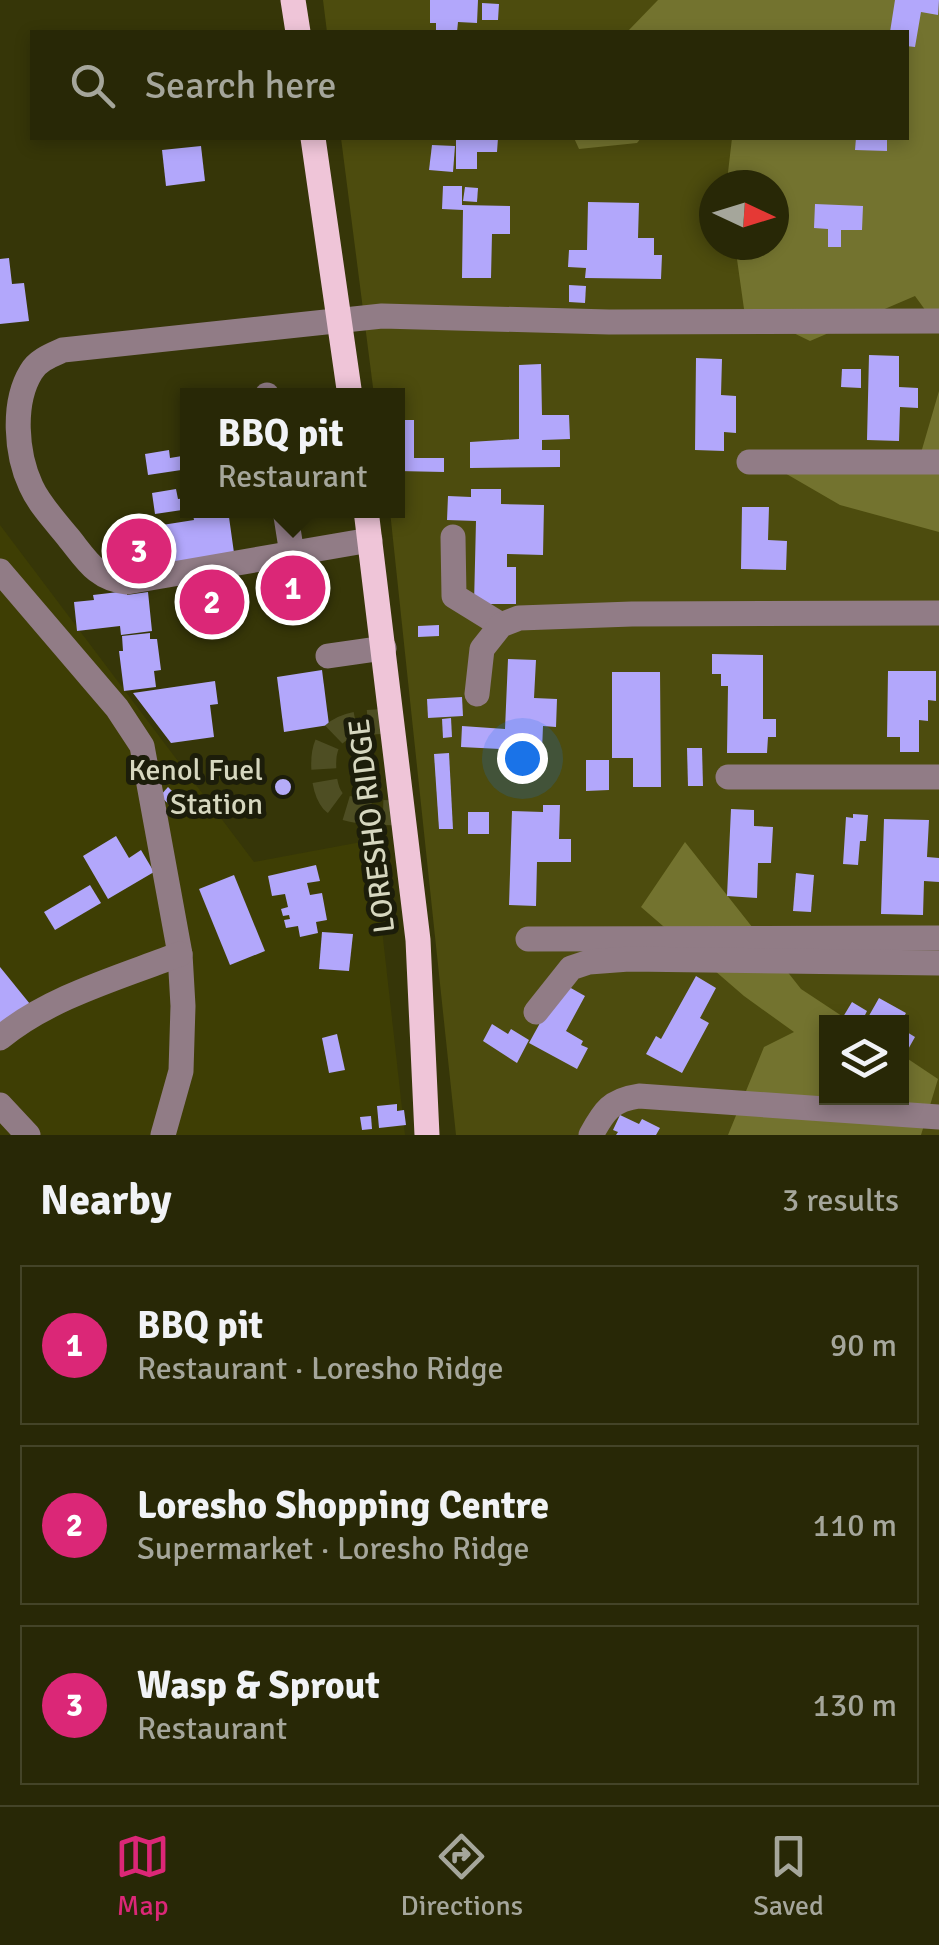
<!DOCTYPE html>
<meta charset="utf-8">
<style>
:root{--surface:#282806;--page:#303010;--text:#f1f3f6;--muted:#a5a69b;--line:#444428;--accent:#db2777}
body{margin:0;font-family:Signika,sans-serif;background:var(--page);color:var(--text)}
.controls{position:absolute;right:30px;bottom:30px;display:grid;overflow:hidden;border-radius:0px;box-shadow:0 5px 15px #0003}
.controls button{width:90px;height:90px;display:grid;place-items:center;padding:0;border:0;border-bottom:2px solid var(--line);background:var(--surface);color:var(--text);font:50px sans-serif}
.compass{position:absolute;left:699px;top:170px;width:90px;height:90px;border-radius:50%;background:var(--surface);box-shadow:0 5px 15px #0003;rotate:94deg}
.you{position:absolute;left:522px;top:758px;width:35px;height:35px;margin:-25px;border:8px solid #fff;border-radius:50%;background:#1a73e8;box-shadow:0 0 0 15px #1a73e833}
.badge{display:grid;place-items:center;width:65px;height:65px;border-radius:50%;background:var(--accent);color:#fff;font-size:32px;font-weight:700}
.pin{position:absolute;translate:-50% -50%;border:5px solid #fff;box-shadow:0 2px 10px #0006}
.popup{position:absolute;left:180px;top:388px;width:225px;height:130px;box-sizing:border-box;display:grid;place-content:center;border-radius:0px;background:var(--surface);filter:drop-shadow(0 2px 8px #0005);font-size:32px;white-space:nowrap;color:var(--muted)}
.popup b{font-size:38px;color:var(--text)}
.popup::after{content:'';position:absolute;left:50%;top:100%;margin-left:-20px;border:20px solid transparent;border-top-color:var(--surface)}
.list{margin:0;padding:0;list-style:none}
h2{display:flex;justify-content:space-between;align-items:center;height:130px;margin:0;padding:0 40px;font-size:42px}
h2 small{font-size:32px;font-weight:400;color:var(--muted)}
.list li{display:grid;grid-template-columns:65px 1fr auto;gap:30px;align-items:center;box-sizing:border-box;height:160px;margin:0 20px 20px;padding:0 20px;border:2px solid var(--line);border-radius:0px}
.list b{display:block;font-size:38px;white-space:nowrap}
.list p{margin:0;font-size:32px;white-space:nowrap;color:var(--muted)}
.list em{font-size:32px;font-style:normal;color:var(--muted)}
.icon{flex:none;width:55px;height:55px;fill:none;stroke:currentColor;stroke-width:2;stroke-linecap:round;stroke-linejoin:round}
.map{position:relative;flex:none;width:939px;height:1135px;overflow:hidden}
.search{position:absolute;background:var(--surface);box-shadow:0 5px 15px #0003;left:30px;right:30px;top:30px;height:110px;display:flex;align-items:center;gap:25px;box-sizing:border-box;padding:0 35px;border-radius:0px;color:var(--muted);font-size:38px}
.sheet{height:670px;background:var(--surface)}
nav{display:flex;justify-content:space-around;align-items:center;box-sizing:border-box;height:140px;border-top:2px solid var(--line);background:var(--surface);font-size:28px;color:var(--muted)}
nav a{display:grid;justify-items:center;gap:5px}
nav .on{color:var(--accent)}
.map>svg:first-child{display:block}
</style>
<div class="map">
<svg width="939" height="1135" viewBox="0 0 939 1135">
<rect width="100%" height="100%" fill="#363608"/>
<path fill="#3e3e04" d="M 0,525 L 254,862 L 372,840 L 405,1135 L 0,1135 Z"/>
<path fill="#4d4c0e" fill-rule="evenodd" d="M 323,0 L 939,0 L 939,1135 L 456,1135 L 390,511 L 398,510 L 398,396 L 374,395 L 341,138 L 906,138 L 906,32 L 327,32 ZM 714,185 L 774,185 L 774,245 L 714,245 ZM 826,1022 L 902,1022 L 902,1098 L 826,1098 Z"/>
<g fill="#73732f">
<path d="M 658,0 L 939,0 L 939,329 L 915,296 L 810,341 L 744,309 L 735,245 L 774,245 L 774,185 L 727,185 L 727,181 L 732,138 L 906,138 L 906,32 L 724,32 L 722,30 L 720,32 L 627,32 Z"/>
<path d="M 574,138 L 641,138 L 637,143 L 579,149 Z"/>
<path d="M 939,391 L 939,532 L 840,505 L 771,465 L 916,470 Z"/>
<path d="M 685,842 L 801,989 L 851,1022 L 826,1022 L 826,1098 L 902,1098 L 902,1055 L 938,1079 L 921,1135 L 728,1135 L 764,1047 L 794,1032 L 744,996 L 641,907 Z"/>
</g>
<g fill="#b2a7fb">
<path d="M 430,0 L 478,0 L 477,23 L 458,22 L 457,32 L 436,32 L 436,23 L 430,23 Z"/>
<path d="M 895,0 L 939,0 L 938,15 L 921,12 L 915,47 L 906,46 L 906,32 L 890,32 Z"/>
<path d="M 482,3 L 499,4 L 498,20 L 482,20 Z"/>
<path d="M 456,138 L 498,138 L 497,152 L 477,152 L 477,169 L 456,169 Z"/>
<path d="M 856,138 L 887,138 L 887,151 L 855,150 Z"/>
<path d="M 432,145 L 455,146 L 453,172 L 429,170 Z"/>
<path d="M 201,146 L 205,181 L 166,186 L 162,150 Z"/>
<path d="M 443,186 L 462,186 L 462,205 L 510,206 L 510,234 L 492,234 L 491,278 L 462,278 L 463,210 L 442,209 Z"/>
<path d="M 465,187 L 478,188 L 477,202 L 463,201 Z"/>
<path d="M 588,202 L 639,203 L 638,238 L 654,238 L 654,255 L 662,255 L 661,279 L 585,278 L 586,268 L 568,267 L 569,250 L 587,250 Z"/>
<path d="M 815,204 L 863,206 L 862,230 L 841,230 L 841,247 L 828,247 L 828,229 L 814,228 Z"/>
<path d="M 9,258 L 12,284 L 24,283 L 29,321 L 0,324 L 0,259 Z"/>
<path d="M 569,285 L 586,286 L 585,303 L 569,302 Z"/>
<path d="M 869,355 L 899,356 L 899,387 L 918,388 L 918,408 L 900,407 L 899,441 L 867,440 Z"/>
<path d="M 696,358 L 722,359 L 721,395 L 736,396 L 736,433 L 724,432 L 724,451 L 695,450 Z"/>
<path d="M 541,364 L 542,415 L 569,415 L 570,439 L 542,440 L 542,450 L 560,450 L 560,467 L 470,468 L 470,442 L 519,439 L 519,365 Z"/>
<path d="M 842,369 L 861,369 L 861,388 L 841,387 Z"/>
<path d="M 399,420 L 414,420 L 414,458 L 444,458 L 444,472 L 398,471 Z"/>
<path d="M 169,450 L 170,458 L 188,455 L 188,469 L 148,475 L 145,454 Z"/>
<path d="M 176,489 L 178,499 L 188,498 L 188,505 L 181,506 L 182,510 L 155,514 L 152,493 Z"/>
<path d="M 471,489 L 501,489 L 501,504 L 544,505 L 543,555 L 507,554 L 507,567 L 516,567 L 516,604 L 474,604 L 476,521 L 447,520 L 448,496 L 471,497 Z"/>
<path d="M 742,507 L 769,507 L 768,540 L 787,541 L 786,570 L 741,569 Z"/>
<path d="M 192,510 L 228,510 L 235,560 L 130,575 L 124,531 L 194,520 Z"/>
<path d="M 127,591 L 127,595 L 148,592 L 152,631 L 121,635 L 120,626 L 77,631 L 74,602 L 94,600 L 93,595 Z"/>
<path d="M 439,625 L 439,636 L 418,637 L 418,626 Z"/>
<path d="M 150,633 L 150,639 L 157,639 L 161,670 L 154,671 L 156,687 L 124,691 L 119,651 L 123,651 L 122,636 Z"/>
<path d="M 712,654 L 763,655 L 763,719 L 776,719 L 776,737 L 768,737 L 767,753 L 727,753 L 728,686 L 721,686 L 721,674 L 712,674 Z"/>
<path d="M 508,659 L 536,660 L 534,698 L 557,699 L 556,727 L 543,726 L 542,751 L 461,747 L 462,726 L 505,729 Z"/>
<path d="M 322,670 L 329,725 L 284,732 L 277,677 Z"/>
<path d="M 888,671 L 936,671 L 936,701 L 928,700 L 928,721 L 919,720 L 919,752 L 900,752 L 900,737 L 887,737 Z"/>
<path d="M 612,672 L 660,672 L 661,787 L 633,787 L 633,758 L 612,758 Z"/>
<path d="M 215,681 L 218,704 L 210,705 L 214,737 L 171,743 L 133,693 Z"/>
<path d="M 462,697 L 463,716 L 428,718 L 427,699 Z"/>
<path d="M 451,718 L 452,737 L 443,738 L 442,719 Z"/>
<path d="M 687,748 L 702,748 L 703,786 L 688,786 Z"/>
<path d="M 449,753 L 453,829 L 439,829 L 434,754 Z"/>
<path d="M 586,760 L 609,760 L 609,790 L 586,791 Z"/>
<path d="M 168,787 L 184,803 L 176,811 L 160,796 Z"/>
<path d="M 543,805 L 560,805 L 559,839 L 571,839 L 571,862 L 537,862 L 536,906 L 509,905 L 512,811 L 543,812 Z"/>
<path d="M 731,809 L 754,810 L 754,826 L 773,827 L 771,863 L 758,863 L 757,898 L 727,896 Z"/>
<rect x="468" y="812" width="21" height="22"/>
<path d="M 853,814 L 868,815 L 866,841 L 860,841 L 858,865 L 843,864 L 846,817 L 853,818 Z"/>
<path d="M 884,819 L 929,820 L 927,857 L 939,858 L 939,882 L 924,881 L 923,915 L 881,914 Z"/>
<path d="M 116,836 L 129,858 L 141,850 L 154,872 L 108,899 L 83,856 Z"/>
<path d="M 316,865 L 320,881 L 307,883 L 310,895 L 322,893 L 327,920 L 316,922 L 318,933 L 300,937 L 298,926 L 286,928 L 284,920 L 290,919 L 289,915 L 283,916 L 281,909 L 288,907 L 285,894 L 272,896 L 268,876 Z"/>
<path d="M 796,873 L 814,875 L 811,912 L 793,911 Z"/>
<path d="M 234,875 L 265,951 L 230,965 L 199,889 Z"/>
<path d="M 90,885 L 101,903 L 55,930 L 44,912 Z"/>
<path d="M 322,932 L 353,934 L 349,971 L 319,969 Z"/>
<path d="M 0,967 L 30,1004 L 0,1025 Z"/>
<path d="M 696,976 L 716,988 L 700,1018 L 709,1023 L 682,1073 L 646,1054 L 656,1036 L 661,1039 Z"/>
<path d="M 562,983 L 585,996 L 566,1031 L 583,1041 L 581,1045 L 588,1048 L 577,1069 L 529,1043 Z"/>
<path d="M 879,998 L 906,1013 L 901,1022 L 840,1022 L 852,1002 L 867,1011 L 863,1019 L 866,1021 Z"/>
<path d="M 492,1024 L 508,1034 L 511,1029 L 529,1040 L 517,1063 L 483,1041 Z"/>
<path d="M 902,1029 L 915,1037 L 902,1060 Z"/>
<path d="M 337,1034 L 345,1070 L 329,1073 L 322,1038 Z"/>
<path d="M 397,1104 L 397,1111 L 404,1110 L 406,1125 L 379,1128 L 377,1106 Z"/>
<path d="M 620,1115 L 639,1124 L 642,1119 L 660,1128 L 656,1135 L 616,1135 L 618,1132 L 613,1130 Z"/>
<path d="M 371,1116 L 372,1129 L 362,1130 L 360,1117 Z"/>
</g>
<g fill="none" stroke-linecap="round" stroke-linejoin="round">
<path stroke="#4e4e23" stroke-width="25" stroke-dasharray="25 12" stroke-linecap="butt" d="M 393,721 C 355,723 320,722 324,771 C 324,781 327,794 333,801 C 346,814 384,812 402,813"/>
<g stroke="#917c86" stroke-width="25">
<path d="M 267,395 L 267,396"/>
<path d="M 749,462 L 939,462"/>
<path d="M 285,510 L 292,554"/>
<path d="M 453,537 L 454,596 L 501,625"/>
<path d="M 370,540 L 127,582 C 96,579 86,559 68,537 C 55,521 39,504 31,486 C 16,454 12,403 31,372 C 38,360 52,355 63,350 L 382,316 L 609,322 L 939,321"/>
<path d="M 0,571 L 117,708 L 142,746 L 180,954 L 183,1006 L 181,1071 L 163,1135"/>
<path d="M 328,656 L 384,648"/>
<path d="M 477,694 L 482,649 L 501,625 L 519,618 L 632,614 L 939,613"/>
<path d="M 728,777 L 939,777"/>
<path d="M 528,939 L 939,938"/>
<path d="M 536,1012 L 571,968 L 589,962 L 629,959 L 939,963"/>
<path d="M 0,1038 C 49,997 121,977 180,954"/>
<path d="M 0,1105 L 28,1135"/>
<path d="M 591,1135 C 604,1111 611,1100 639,1096 L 939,1117"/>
</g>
<g stroke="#efc5d8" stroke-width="25">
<path d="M 293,0 L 298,32"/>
<path d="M 313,138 L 350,396"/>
<path d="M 366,510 L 418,940 L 427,1135"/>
</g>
</g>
<circle fill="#b5acf8" stroke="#1c1d0a" stroke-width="4" cx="283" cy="787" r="10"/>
<g text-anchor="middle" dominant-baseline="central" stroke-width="10" stroke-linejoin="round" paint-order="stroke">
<g font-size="30" fill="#d6d7bf" stroke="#1c1d0a" text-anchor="end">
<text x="263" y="770">Kenol Fuel<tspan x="263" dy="34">Station</tspan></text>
</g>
<g font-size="30" fill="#d6d7bf" stroke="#1c1d0a">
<text transform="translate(372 826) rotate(-97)">LORESHO RIDGE</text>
</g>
</g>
</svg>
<div class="controls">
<button><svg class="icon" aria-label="layers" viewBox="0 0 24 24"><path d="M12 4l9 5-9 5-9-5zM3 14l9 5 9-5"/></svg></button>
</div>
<svg class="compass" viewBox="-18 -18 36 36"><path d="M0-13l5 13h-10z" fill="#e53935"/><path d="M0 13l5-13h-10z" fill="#a5a69b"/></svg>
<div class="you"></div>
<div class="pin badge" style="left:293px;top:588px">1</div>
<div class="popup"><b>BBQ pit</b>Restaurant</div>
<div class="pin badge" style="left:212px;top:602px">2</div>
<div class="pin badge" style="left:139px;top:551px">3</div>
<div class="search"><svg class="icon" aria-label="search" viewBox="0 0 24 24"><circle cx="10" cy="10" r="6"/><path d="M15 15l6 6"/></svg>Search here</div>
</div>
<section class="sheet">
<h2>Nearby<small>3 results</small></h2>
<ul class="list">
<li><span class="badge">1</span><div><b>BBQ pit</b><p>Restaurant · Loresho Ridge</p></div><em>90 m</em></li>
<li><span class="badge">2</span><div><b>Loresho Shopping Centre</b><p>Supermarket · Loresho Ridge</p></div><em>110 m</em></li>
<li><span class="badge">3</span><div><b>Wasp &amp; Sprout</b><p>Restaurant</p></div><em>130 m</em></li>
</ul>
</section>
<nav>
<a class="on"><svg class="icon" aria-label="map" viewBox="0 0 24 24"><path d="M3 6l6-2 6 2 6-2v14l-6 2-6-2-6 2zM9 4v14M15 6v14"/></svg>Map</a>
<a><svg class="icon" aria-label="directions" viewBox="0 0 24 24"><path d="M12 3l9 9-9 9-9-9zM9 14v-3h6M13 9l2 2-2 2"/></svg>Directions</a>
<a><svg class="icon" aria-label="saved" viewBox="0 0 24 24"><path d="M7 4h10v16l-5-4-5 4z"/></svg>Saved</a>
</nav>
